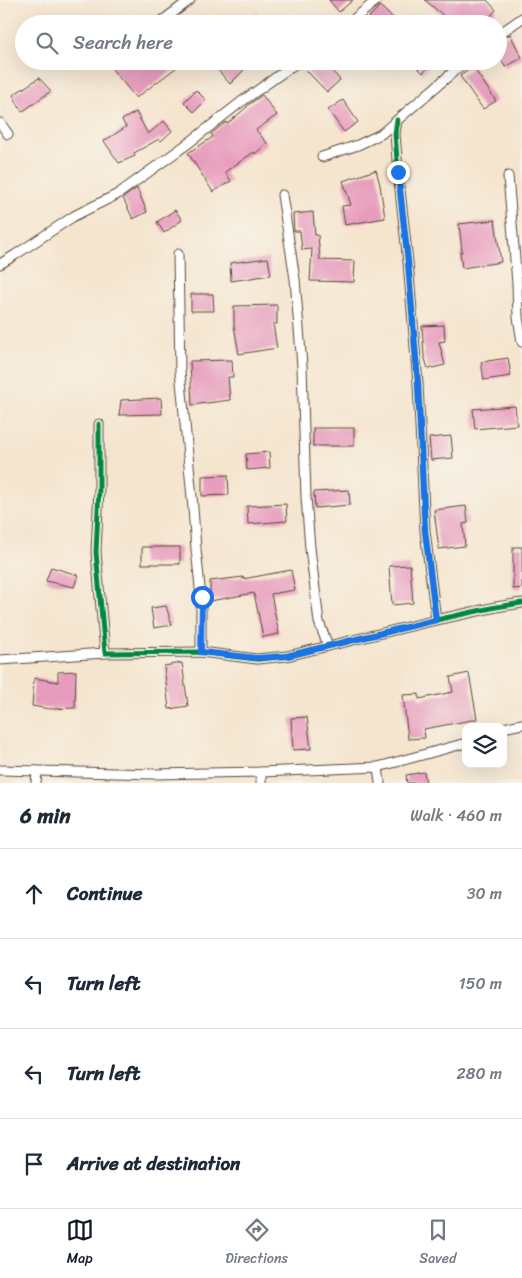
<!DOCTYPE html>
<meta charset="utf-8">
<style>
:root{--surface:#fff;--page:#f2f2f3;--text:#1f2937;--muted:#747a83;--line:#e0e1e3;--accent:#111827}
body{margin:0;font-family:Sriracha,sans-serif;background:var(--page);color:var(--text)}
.controls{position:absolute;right:15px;bottom:15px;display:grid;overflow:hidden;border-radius:10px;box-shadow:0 5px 20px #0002}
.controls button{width:45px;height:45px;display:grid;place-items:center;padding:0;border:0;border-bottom:1px solid var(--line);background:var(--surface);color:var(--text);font:25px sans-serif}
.stop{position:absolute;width:15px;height:15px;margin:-11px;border:4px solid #1a73e8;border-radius:50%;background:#fff}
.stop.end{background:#1a73e8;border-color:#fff;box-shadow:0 1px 5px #0008}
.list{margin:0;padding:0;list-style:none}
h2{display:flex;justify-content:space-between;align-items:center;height:65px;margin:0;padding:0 20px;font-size:21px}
h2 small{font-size:16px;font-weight:400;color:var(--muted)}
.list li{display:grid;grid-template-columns:32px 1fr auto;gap:15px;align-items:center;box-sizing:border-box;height:90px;padding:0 20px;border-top:1px solid var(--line)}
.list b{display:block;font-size:19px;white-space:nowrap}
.list em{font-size:16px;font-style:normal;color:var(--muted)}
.icon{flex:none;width:28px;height:28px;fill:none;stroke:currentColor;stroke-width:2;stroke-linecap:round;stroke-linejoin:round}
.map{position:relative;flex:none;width:522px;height:783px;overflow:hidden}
.search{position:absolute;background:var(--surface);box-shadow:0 5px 20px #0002;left:15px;right:15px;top:15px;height:55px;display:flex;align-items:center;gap:12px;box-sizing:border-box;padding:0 18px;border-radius:28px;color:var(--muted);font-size:19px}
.sheet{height:425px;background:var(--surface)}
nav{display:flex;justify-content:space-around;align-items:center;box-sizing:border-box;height:70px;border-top:1px solid var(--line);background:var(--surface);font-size:14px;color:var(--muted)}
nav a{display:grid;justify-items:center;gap:2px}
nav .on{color:var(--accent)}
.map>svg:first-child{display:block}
</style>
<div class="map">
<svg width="522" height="783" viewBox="0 0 522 783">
<rect width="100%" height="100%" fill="#f7f3e8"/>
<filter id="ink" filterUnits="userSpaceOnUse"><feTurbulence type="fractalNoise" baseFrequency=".02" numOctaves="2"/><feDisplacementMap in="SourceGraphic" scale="10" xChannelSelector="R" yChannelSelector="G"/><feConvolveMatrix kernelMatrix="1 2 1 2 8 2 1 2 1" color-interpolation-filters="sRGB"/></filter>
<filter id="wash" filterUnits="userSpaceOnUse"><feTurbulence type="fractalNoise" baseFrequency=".0096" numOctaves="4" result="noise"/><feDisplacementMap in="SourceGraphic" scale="20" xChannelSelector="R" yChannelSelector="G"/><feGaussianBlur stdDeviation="1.12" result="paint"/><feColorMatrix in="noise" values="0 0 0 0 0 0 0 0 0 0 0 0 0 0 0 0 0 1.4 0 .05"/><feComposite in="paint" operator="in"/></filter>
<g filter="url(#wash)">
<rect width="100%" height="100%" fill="#f5e5cf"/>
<g id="blocks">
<g fill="#e79cbd">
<path d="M 329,0 L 353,0 L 339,12 Z"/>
<path d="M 425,0 L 487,0 L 496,10 L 484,24 L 449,24 L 444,19 L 445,17 Z"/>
<path d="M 380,6 L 399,24 L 376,24 L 369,17 Z"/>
<path d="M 256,13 L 265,24 L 244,24 Z"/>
<path d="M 510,34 L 522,58 L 505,67 L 498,53 L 498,41 Z"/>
<path d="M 122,61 L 156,61 L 159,65 L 163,61 L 185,61 L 136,98 L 112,69 Z"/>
<path d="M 210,61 L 238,61 L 245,69 L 230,84 Z"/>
<path d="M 312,61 L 323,61 L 340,80 L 327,92 L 304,68 Z"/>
<path d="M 411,61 L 434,61 L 423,73 Z"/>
<path d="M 473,67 L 496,101 L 483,109 L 460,76 Z"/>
<path d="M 39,78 L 51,91 L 22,112 L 13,95 Z"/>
<path d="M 196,90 L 206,100 L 194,112 L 184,102 Z"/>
<path d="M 262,95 L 277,115 L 256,130 L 267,143 L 255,154 L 254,152 L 225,172 L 231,181 L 213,192 L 188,153 L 213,137 L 211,134 L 226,122 L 227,124 L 247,107 L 247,106 Z"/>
<path d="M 343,100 L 358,122 L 344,132 L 328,110 Z"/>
<path d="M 136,112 L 148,134 L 164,121 L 172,131 L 161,141 L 159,139 L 134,153 L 135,156 L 119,163 L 104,141 L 126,127 L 122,120 Z"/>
<path d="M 376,170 L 380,185 L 385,218 L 345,225 L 342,206 L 351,205 L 343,181 Z"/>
<path d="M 137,188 L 147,212 L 133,219 L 123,198 Z"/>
<path d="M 175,210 L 182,220 L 164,233 L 157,222 Z"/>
<path d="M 313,212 L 315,235 L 318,235 L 320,260 L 355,261 L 354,282 L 310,281 L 312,249 L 302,250 L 300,231 L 294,231 L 293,214 Z"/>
<path d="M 495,220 L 501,262 L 462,268 L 460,252 L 462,252 L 459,224 Z"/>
<path d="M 268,258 L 271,275 L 231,281 L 230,263 Z"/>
<path d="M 191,294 L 213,294 L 214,311 L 191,311 Z"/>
<path d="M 277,305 L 277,324 L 273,324 L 277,348 L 239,354 L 234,326 L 234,306 Z"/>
<path d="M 444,325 L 445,341 L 439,342 L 445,365 L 428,369 L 424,355 L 422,326 Z"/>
<path d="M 508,358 L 511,376 L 484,380 L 481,362 Z"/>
<path d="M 232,360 L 233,377 L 228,377 L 230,400 L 192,405 L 190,361 Z"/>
<path d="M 161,398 L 162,414 L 119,415 L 121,400 Z"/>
<path d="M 515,406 L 517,425 L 475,429 L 473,409 Z"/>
<rect x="313" y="428" width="41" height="18"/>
<path d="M 451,436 L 453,458 L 431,460 L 429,438 Z"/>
<path d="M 269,452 L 270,468 L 247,470 L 246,454 Z"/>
<path d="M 228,475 L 229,495 L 202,496 L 202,476 Z"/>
<path d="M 349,490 L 350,505 L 315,508 L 314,492 Z"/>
<path d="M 286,504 L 287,521 L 248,524 L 247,506 Z"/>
<path d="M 466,506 L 468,523 L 463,524 L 465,546 L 439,549 L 434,510 Z"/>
<rect x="142" y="547" width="38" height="17"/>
<path d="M 513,547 L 522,547 L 522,588 L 513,589 Z"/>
<path d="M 410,565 L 413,603 L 392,605 L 389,566 Z"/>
<path d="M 51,567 L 78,575 L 74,587 L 46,581 Z"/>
<path d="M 291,570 L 295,590 L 271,594 L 279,634 L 263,637 L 254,593 L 210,601 L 210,581 L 243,577 L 243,579 Z"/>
<path d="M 166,606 L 172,625 L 154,628 L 151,608 Z"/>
<path d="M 182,663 L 188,706 L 169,709 L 164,666 Z"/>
<path d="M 76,671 L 75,708 L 50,709 L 32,706 L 34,678 L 58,682 L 58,672 Z"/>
<path d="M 469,673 L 477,719 L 424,729 L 425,738 L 408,739 L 403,695 L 419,694 L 419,699 L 453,692 L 450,677 Z"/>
<path d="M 307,717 L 311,749 L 293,750 L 291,718 Z"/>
<path d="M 424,772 L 426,783 L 407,783 L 406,775 Z"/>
</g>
</g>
</g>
<g filter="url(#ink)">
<use href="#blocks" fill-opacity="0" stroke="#574639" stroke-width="1"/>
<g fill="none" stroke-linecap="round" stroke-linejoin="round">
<g stroke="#574639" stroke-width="11">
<g id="minor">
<path d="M 158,24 L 190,0"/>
<path d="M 348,24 L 377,0"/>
<path d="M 498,35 L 522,18"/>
<path d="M 397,120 L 395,134 L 398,172 L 408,262 L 418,384 L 425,531 L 436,620"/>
<path d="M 0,123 L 8,134"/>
<path d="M 322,157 L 358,145 L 381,134 L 466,61"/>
<path d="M 508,176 L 517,283 L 518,317 L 522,342"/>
<path d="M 282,195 L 295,279 L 302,366 L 306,497 L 310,548 L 319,622 L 328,646"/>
<path d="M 178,254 L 180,371 L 193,508 L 196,549 L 201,597 L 201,652"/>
<path d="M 0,264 L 15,255 L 74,216 L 118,194 L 190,142 L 241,102 L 299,61"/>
<path d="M 99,424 L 99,489 L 96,552 L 105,653 L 201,652 L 257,659 L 287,656 L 436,620 L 496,607 L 522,603"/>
<path d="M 0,660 L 105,653"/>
<path d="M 503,728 L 522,724"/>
<path d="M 378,767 L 380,783"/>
<path d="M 0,770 L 154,774 L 261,772 L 378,767 L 466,743"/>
<path d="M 36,783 L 37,771"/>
<path d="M 261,783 L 261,772"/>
</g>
</g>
<use href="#minor" stroke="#fff" stroke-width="9"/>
<g stroke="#f7f3e8" stroke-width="8">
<g id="cycleway">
<path d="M 397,120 L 395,134 L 398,172 L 408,262 L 418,384 L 425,531 L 436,620"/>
<path d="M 99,424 L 99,489 L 96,552 L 105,653 L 201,652 L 257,659 L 287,656 L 436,620 L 496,607 L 522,603"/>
</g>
</g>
<use href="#cycleway" stroke="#00873e" stroke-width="5"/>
</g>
</g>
<g fill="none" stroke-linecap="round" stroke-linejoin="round" filter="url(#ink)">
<path stroke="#1a73e8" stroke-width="6" d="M 202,597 L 201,652 L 257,658 L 287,656 L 436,620 L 425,531 L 418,384 L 408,262 L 398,172"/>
</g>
</svg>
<div class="controls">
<button><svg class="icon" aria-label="layers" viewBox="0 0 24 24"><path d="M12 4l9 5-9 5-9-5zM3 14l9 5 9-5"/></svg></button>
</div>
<div class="stop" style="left:202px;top:597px"></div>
<div class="stop end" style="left:398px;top:172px"></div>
<div class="search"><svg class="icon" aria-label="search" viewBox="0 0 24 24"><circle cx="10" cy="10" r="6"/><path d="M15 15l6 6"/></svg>Search here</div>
</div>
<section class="sheet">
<h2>6 min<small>Walk · 460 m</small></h2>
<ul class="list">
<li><svg class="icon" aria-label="ahead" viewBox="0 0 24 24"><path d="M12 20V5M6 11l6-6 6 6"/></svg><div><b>Continue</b></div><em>30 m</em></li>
<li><svg class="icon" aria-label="left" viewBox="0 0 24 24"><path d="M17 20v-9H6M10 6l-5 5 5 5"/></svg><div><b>Turn left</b></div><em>150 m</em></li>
<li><svg class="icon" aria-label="left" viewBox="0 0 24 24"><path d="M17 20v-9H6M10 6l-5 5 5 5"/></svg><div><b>Turn left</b></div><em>280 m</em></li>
<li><svg class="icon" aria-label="arrive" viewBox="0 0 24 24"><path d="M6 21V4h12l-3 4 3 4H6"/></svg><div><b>Arrive at destination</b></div></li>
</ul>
</section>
<nav>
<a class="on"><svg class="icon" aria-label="map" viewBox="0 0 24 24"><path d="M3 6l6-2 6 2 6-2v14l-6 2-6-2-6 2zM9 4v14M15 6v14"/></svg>Map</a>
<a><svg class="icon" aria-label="directions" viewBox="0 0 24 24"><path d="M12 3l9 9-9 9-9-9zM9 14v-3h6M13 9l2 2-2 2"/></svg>Directions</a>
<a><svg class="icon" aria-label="saved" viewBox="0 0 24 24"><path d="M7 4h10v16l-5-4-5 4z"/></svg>Saved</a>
</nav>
